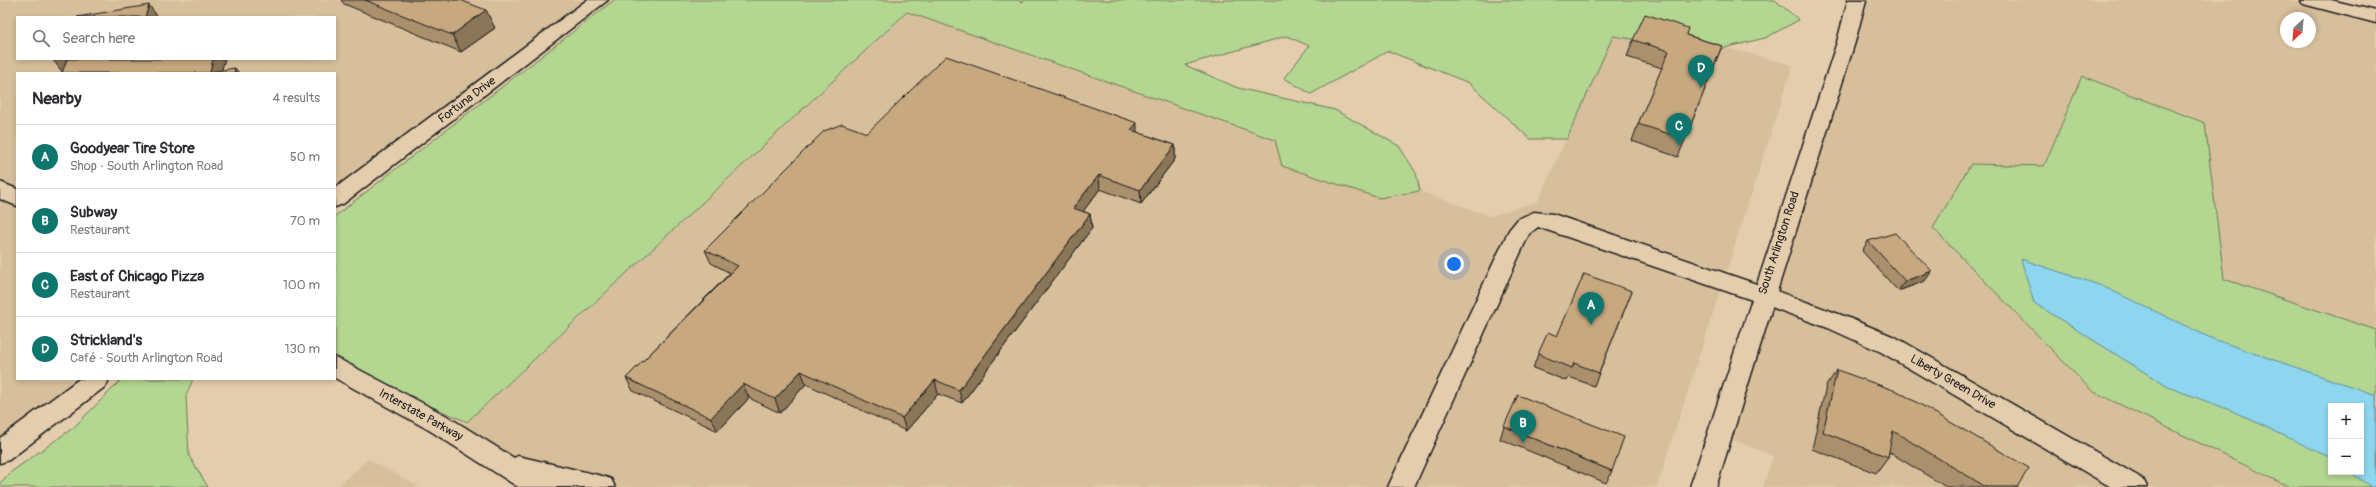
<!DOCTYPE html>
<meta charset="utf-8">
<style>
:root{--surface:#fff;--page:#f7f7f7;--text:#2b2b33;--muted:#7c7c81;--line:#e1e1e2;--accent:#0f766e}
body{margin:0;font-family:Pangolin,sans-serif;background:var(--page);color:var(--text)}
.controls{position:absolute;right:12px;bottom:12px;display:grid;overflow:hidden;border-radius:0px;box-shadow:0 2px 6px #0003}
.controls button{width:36px;height:36px;display:grid;place-items:center;padding:0;border:0;border-bottom:1px solid var(--line);background:var(--surface);color:var(--text);font:20px sans-serif}
.compass{position:absolute;left:2280px;top:12px;width:36px;height:36px;border-radius:50%;background:var(--surface);box-shadow:0 2px 6px #0003;rotate:206deg}
.you{position:absolute;left:1454px;top:264px;width:14px;height:14px;margin:-10px;border:3px solid #fff;border-radius:50%;background:#1a73e8;box-shadow:0 0 0 6px #1a73e833}
.badge{display:grid;place-items:center;width:26px;height:26px;border-radius:50%;background:var(--accent);color:#fff;font-size:13px;font-weight:700}
.pin{position:absolute;translate:-50% -33px;filter:drop-shadow(0 1px 2px #0008)}
.pin::after{content:'';position:absolute;top:21px;width:14px;height:12px;background:inherit;clip-path:polygon(0 0,100% 0,50% 100%)}
.list{margin:0;padding:0;list-style:none}
h2{display:flex;justify-content:space-between;align-items:center;height:52px;margin:0;padding:0 16px;font-size:17px}
h2 small{font-size:13px;font-weight:400;color:var(--muted)}
.list li{display:grid;grid-template-columns:26px 1fr auto;gap:12px;align-items:center;box-sizing:border-box;height:64px;padding:0 16px;border-top:1px solid var(--line)}
.list b{display:block;font-size:15px;white-space:nowrap}
.list p{margin:0;font-size:13px;white-space:nowrap;color:var(--muted)}
.list em{font-size:13px;font-style:normal;color:var(--muted)}
.icon{flex:none;width:22px;height:22px;fill:none;stroke:currentColor;stroke-width:2;stroke-linecap:round;stroke-linejoin:round}
.map{position:relative;flex:none;width:2376px;height:487px;overflow:hidden}
.search{position:absolute;background:var(--surface);box-shadow:0 2px 6px #0003;left:16px;top:16px;width:320px;height:44px;display:flex;align-items:center;gap:10px;box-sizing:border-box;padding:0 14px;border-radius:0px;color:var(--muted);font-size:15px}
.panel{position:absolute;background:var(--surface);box-shadow:0 2px 6px #0003;left:16px;top:72px;width:320px;height:308px;border-radius:0px}
.map>svg:first-child{display:block}
</style>
<div class="map">
<svg width="2376" height="487" viewBox="0 0 2376 487">
<rect width="100%" height="100%" fill="#e4cdad"/>
<filter id="ink" filterUnits="userSpaceOnUse"><feTurbulence type="fractalNoise" baseFrequency=".025" numOctaves="2"/><feDisplacementMap in="SourceGraphic" scale="8" xChannelSelector="R" yChannelSelector="G"/><feConvolveMatrix kernelMatrix="1 2 1 2 8 2 1 2 1" color-interpolation-filters="sRGB"/></filter>
<g filter="url(#ink)">
<g fill="#d7bf9c" fill-rule="evenodd">
<path d="M 0,0 L 599,0 L 335,200 L 335,73 L 17,73 L 17,379 L 97,379 L 0,452 ZM 17,17 L 335,17 L 335,59 L 17,59 Z"/>
<path d="M 1857,0 L 2309,0 L 2376,17 L 2376,330 L 2224,279 L 2205,123 L 2083,76 L 2044,166 L 1971,164 L 2092,391 L 2290,487 L 1763,487 L 1773,456 L 1719,434 ZM 2286,18 L 2310,18 L 2310,42 L 2286,42 Z"/>
<path d="M 908,12 L 1491,216 L 1538,201 L 1620,20 L 1793,65 L 1657,487 L 602,487 L 505,464 L 455,434 Z"/>
<path d="M 368,459 L 420,487 L 337,487 Z"/>
</g>
<g fill="#b3d690" stroke="#687956" fill-rule="evenodd">
<path d="M 614,0 L 1017,0 L 1023,2 L 1023,0 L 1775,0 L 1799,20 L 1765,38 L 1712,51 L 1613,36 L 1567,139 L 1530,139 L 1469,83 L 1388,51 L 1311,94 L 1284,78 L 1309,46 L 1287,36 L 1185,65 L 1238,88 L 1335,110 L 1399,146 L 1416,173 L 1420,191 L 1379,198 L 1282,166 L 1275,140 L 907,12 L 467,422 L 401,393 L 335,356 L 335,216 Z"/>
<path d="M 2082,76 L 2205,123 L 2224,279 L 2376,330 L 2376,487 L 2290,487 L 2092,391 L 1933,228 L 1971,164 L 2044,166 ZM 2331,406 L 2361,406 L 2361,472 L 2331,472 Z"/>
<path d="M 122,379 L 193,379 L 186,396 L 189,456 L 208,487 L 0,487 L 0,483 L 11,472 L 73,428 Z"/>
</g>
<path fill="#8ed6ef" stroke="#608c9b" d="M 2021,259 L 2102,286 L 2213,339 L 2376,395 L 2376,487 L 2371,487 L 2350,472 L 2361,472 L 2361,406 L 2331,406 L 2331,458 L 2230,410 L 2168,387 L 2034,303 Z"/>
<g fill="none" stroke-linecap="round" stroke-linejoin="round">
<g stroke="#1c1c1c" stroke-width="3">
<g id="street">
<path d="M 587,0 L 608,0 L 343,204 L 335,207 L 335,188 Z"/>
<path d="M 0,182 L 17,189 L 17,206 L 0,199 Z"/>
<path d="M 1534,212 L 1553,214 L 1771,289 L 1844,316 L 1897,338 L 2143,479 L 2147,487 L 2111,487 L 1881,352 L 1828,328 L 1755,301 L 1538,227 L 1529,234 L 1414,487 L 1388,487 L 1509,230 L 1518,219 Z"/>
<path d="M 335,357 L 447,416 L 514,458 L 518,456 L 602,476 L 611,479 L 615,487 L 518,487 L 429,430 L 335,378 Z"/>
<path d="M 79,379 L 109,379 L 106,386 L 9,460 L 0,463 L 0,438 Z"/>
</g>
</g>
<g stroke="#1c1c1c" stroke-width="3">
<path id="secondary" d="M 1848,0 L 1866,0 L 1855,42 L 1716,487 L 1690,487 L 1837,42 Z"/>
</g>
<g stroke="#1c1c1c" stroke-width="3">
<path id="primary" d="M 2300,0 L 2331,0 L 2376,11 L 2376,23 L 2303,4 Z"/>
</g>
<use href="#street" fill="#e4cdad" fill-rule="evenodd"/>
<use href="#secondary" fill="#e4cdad" fill-rule="evenodd"/>
<use href="#primary" fill="#e4cdad" fill-rule="evenodd"/>
</g>
<g fill="#ab906d" stroke="#1c1c1c">
<path d="M 341,0 L 460,0 L 495,28 L 461,52 L 344,4 Z"/>
<path d="M 1686,35 L 1722,46 L 1678,157 L 1632,141 L 1638,124 L 1662,68 L 1627,57 L 1633,40 Z"/>
<path d="M 1137,132 L 1175,145 L 1175,159 L 1141,204 L 1100,189 L 1083,211 L 1090,214 L 1092,228 L 962,403 L 938,394 L 906,431 L 806,384 L 780,413 L 749,398 L 718,431 L 633,391 L 626,378 L 730,273 L 711,263 L 705,250 L 867,133 Z"/>
<path d="M 1868,241 L 1925,281 L 1898,291 L 1862,251 Z"/>
<path d="M 1632,291 L 1594,386 L 1569,377 L 1567,381 L 1533,368 L 1538,354 L 1557,336 Z"/>
<path d="M 1837,370 L 2017,487 L 1946,487 L 1889,452 L 1888,457 L 1876,473 L 1812,449 L 1826,386 Z"/>
<path d="M 1504,426 L 1612,471 L 1606,483 L 1500,439 Z"/>
</g>
<g fill="#8b7659" stroke="#1c1c1c">
<path d="M 149,5 L 158,17 L 145,17 Z"/>
<path d="M 486,10 L 495,28 L 461,52 L 452,35 Z"/>
<path d="M 60,59 L 69,59 L 63,73 L 53,60 Z"/>
<path d="M 207,59 L 225,59 L 222,69 L 225,73 L 210,72 Z"/>
<path d="M 235,68 L 239,73 L 234,73 Z"/>
<path d="M 1137,123 L 1137,137 L 1131,130 Z"/>
<path d="M 1175,145 L 1175,159 L 1141,204 L 1140,190 Z"/>
<path d="M 1099,175 L 1100,189 L 1075,222 L 1073,208 Z"/>
<path d="M 1090,214 L 1092,228 L 962,403 L 959,390 Z"/>
<path d="M 1932,271 L 1925,281 L 1898,291 L 1905,281 Z"/>
<path d="M 801,371 L 806,384 L 780,413 L 775,399 Z"/>
<path d="M 935,380 L 938,394 L 906,431 L 902,418 Z"/>
<path d="M 743,384 L 749,398 L 718,431 L 711,418 Z"/>
</g>
<g fill="#c7a87f" stroke="#1c1c1c">
<path d="M 365,0 L 460,0 L 486,10 L 452,35 Z"/>
<path d="M 149,5 L 145,17 L 77,17 Z"/>
<path d="M 1645,14 L 1688,28 L 1686,35 L 1722,46 L 1685,139 L 1638,124 L 1669,51 L 1633,40 Z"/>
<path d="M 946,56 L 1137,123 L 1131,130 L 1175,145 L 1140,190 L 1099,175 L 1073,208 L 1090,214 L 959,390 L 935,380 L 902,418 L 801,371 L 775,399 L 743,384 L 711,418 L 626,378 L 738,266 L 705,250 L 824,131 L 842,124 L 867,133 Z"/>
<path d="M 67,59 L 213,59 L 210,72 L 235,68 L 234,73 L 62,73 Z"/>
<path d="M 1895,233 L 1932,271 L 1905,281 L 1868,241 Z"/>
<path d="M 1584,274 L 1632,291 L 1599,373 L 1574,363 L 1572,368 L 1538,354 L 1548,332 L 1557,336 Z"/>
<path d="M 1837,370 L 1899,392 L 2029,468 L 2017,487 L 1986,487 L 1893,431 L 1888,457 L 1823,432 Z"/>
<path d="M 1518,395 L 1624,437 L 1612,471 L 1504,426 Z"/>
</g>
</g>
<g text-anchor="middle" dominant-baseline="central" stroke-width="3" stroke-linejoin="round" paint-order="stroke">
<g font-size="12" fill="#1c1c1c" stroke="#e4cdad">
<text transform="translate(467 100) rotate(-37)">Fortuna Drive</text>
<text transform="translate(1779 243) rotate(-72)">South Arlington Road</text>
<text transform="translate(1953 382) rotate(30)">Liberty Green Drive</text>
<text transform="translate(421 415) rotate(29)">Interstate Parkway</text>
</g>
</g>
</svg>
<div class="controls">
<button>+</button>
<button>−</button>
</div>
<svg class="compass" viewBox="-18 -18 36 36"><path d="M0-13l5 13h-10z" fill="#e53935"/><path d="M0 13l5-13h-10z" fill="#7c7c81"/></svg>
<div class="you"></div>
<div class="pin badge" style="left:1591px;top:325px">A</div>
<div class="pin badge" style="left:1523px;top:443px">B</div>
<div class="pin badge" style="left:1679px;top:146px">C</div>
<div class="pin badge" style="left:1701px;top:88px">D</div>
<div class="search"><svg class="icon" aria-label="search" viewBox="0 0 24 24"><circle cx="10" cy="10" r="6"/><path d="M15 15l6 6"/></svg>Search here</div>
<section class="panel">
<h2>Nearby<small>4 results</small></h2>
<ul class="list">
<li><span class="badge">A</span><div><b>Goodyear Tire Store</b><p>Shop · South Arlington Road</p></div><em>50 m</em></li>
<li><span class="badge">B</span><div><b>Subway</b><p>Restaurant</p></div><em>70 m</em></li>
<li><span class="badge">C</span><div><b>East of Chicago Pizza</b><p>Restaurant</p></div><em>100 m</em></li>
<li><span class="badge">D</span><div><b>Strickland's</b><p>Café · South Arlington Road</p></div><em>130 m</em></li>
</ul>
</section>
</div>
